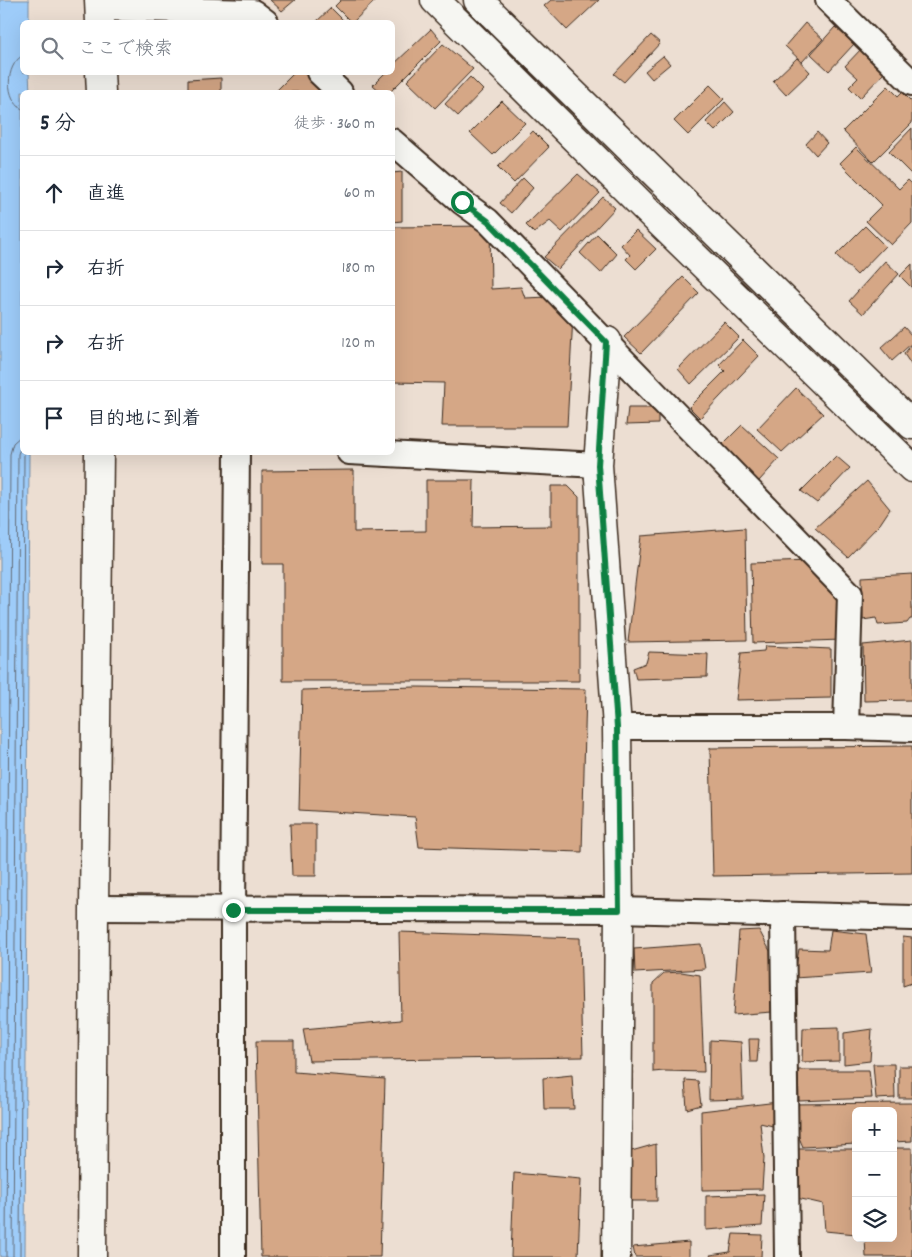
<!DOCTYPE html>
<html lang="ja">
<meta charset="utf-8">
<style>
:root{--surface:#fff;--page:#f2f2f3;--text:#1f2937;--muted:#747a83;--line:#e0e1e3}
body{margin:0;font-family:Dekko,"Klee One",sans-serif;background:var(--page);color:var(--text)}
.controls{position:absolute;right:15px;bottom:15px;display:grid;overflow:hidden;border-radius:8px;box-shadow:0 5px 20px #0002}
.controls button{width:45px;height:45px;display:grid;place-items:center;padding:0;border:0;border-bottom:1px solid var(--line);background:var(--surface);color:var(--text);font:25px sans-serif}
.stop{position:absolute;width:15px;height:15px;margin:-11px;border:4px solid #0b8043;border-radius:50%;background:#fff}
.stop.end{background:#0b8043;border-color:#fff;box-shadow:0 1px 5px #0008}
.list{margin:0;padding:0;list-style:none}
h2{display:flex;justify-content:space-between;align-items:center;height:65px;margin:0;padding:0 20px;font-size:21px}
h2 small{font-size:16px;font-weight:400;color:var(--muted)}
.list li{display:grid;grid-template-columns:32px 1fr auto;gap:15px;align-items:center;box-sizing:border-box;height:75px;padding:0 20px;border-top:1px solid var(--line)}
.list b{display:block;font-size:19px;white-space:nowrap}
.list em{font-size:16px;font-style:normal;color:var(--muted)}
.icon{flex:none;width:28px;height:28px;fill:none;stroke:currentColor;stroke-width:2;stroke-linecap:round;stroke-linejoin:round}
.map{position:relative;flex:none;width:912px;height:1257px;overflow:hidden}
.search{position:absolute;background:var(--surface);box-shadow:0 5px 20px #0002;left:20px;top:20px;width:375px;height:55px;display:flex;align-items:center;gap:12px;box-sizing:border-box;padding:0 18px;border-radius:8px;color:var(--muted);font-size:19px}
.panel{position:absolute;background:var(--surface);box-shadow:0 5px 20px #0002;left:20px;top:90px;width:375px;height:365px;border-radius:8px}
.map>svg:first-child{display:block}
</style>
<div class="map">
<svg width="912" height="1257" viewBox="0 0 912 1257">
<rect width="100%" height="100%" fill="#ecded2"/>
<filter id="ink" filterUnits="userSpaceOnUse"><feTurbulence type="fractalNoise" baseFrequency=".02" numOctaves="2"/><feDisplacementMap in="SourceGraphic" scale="10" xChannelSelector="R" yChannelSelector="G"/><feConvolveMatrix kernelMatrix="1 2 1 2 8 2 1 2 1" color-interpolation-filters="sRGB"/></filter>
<g filter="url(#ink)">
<path fill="#9eccf9" stroke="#768ba1" d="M 0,0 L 29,0 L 29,22 L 22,22 L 22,72 L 29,73 L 30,92 L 22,92 L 22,452 L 29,453 L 25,1257 L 0,1257 Z"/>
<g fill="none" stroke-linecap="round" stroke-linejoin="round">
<g stroke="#636b76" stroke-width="1">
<path d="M 22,56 C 5,66 5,99 22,109"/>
<path d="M 6,1257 L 10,454 L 13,443 L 22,435"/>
<path d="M 13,1257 L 18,454 L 22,444"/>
<path d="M 20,1257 L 24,452"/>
</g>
</g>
<g fill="#d5a786" stroke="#3b2a1e">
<path d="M 270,0 L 295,0 L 282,11 Z"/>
<path d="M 341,0 L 376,0 L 353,22 L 351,22 L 335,6 Z"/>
<path d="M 551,0 L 599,0 L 567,30 L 544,6 Z"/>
<path d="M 331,8 L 345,22 L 316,22 Z"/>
<path d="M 805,23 L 823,39 L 802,62 L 785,46 Z"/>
<path d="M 835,27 L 854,44 L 829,71 L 811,54 Z"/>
<path d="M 431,29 L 441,41 L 390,92 L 381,92 L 373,85 L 386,72 L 392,72 L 392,66 Z"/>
<path d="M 651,35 L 660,43 L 624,82 L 614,74 Z"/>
<path d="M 443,44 L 473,69 L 435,108 L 407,81 Z"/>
<path d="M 862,48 L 886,71 L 860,98 L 849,87 L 858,78 L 845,66 Z"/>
<path d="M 663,56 L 670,64 L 652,79 L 645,71 Z"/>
<path d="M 797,58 L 810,72 L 786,95 L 773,81 Z"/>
<path d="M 295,72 L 312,72 L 327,92 L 275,92 Z"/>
<path d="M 470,77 L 483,90 L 458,116 L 445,104 Z"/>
<path d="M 221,78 L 221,92 L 188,92 L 188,80 Z"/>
<path d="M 710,85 L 724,99 L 688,135 L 674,121 Z"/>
<path d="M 888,86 L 898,96 L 902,92 L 912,102 L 912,123 L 873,162 L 843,131 Z"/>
<path d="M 502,101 L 525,123 L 493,155 L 470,133 Z"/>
<path d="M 725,102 L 734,112 L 715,131 L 706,122 Z"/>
<path d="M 912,128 L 912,175 L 889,152 Z"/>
<path d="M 533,131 L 549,147 L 514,183 L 498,167 Z"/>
<path d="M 817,132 L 827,143 L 816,155 L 806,144 Z"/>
<path d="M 856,147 L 899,189 L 908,180 L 912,184 L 912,223 L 891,245 L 866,221 L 882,205 L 840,163 Z"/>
<path d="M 402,172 L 402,221 L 392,222 L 392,173 Z"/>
<path d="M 578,174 L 600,193 L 562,232 L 550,221 L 534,233 L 526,225 Z"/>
<path d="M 523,178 L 533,188 L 511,213 L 500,203 Z"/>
<path d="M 603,197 L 615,208 L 558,269 L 544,257 Z"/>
<path d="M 490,226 L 491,289 L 521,287 L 525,298 L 549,297 L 573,316 L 567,426 L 442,426 L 444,383 L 392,382 L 392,227 Z"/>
<path d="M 865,226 L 885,246 L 857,275 L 836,255 Z"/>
<path d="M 636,230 L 656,249 L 636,269 L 626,259 L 630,255 L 621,245 Z"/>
<path d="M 597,234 L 617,254 L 601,273 L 580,253 Z"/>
<path d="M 885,261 L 899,274 L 863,314 L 849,301 Z"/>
<path d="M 912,264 L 912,288 L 900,276 Z"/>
<path d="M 683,277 L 699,293 L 641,353 L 624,337 Z"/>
<path d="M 724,322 L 739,337 L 691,384 L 678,369 Z"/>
<path d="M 904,327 L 912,336 L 912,343 L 892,361 L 881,348 Z"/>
<path d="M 743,340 L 759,356 L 700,418 L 689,407 L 725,371 L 719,365 Z"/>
<path d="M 912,344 L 912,366 L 904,354 Z"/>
<path d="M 796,388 L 823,414 L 782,452 L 757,429 Z"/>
<path d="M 628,408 L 650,408 L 658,414 L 658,424 L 626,425 Z"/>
<path d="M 742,425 L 779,459 L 759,481 L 722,445 Z"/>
<path d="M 836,456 L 850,468 L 817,503 L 801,491 Z"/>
<path d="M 354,470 L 354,532 L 426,531 L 426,480 L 474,480 L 473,527 L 551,526 L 551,486 L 568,486 L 579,497 L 579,681 L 283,681 L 283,564 L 262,564 L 262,471 Z"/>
<path d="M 867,481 L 890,509 L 880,524 L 848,557 L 815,528 Z"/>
<path d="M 745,528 L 747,640 L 628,642 L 641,536 Z"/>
<path d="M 811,561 L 845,587 L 842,640 L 753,643 L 751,563 Z"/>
<path d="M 912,574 L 912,619 L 910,619 L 907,623 L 878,625 L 876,618 L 863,620 L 862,577 Z"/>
<path d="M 912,640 L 912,700 L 864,701 L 863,645 Z"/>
<path d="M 765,646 L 831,649 L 831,698 L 736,700 L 741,653 L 764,651 Z"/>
<path d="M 649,652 L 708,654 L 707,677 L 636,679 L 633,668 L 646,663 Z"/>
<path d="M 416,687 L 586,689 L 582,852 L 419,847 L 415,817 L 299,810 L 302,690 Z"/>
<path d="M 912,746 L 912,873 L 713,876 L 710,748 Z"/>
<path d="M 290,824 L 316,824 L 316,876 L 292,876 Z"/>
<path d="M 759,930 L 770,951 L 772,1012 L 733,1015 L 739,931 Z"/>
<path d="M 831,930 L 866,934 L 871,973 L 794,978 L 799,949 L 828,950 Z"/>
<path d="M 399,932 L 580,938 L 583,1057 L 309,1061 L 303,1029 L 401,1020 Z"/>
<path d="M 903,937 L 912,938 L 912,983 L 903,986 Z"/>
<path d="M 701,944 L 705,969 L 635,973 L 634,949 Z"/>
<path d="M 681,972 L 700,975 L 704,1072 L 664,1071 L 653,1072 L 653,983 L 664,973 Z"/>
<path d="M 839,1027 L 839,1061 L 802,1062 L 803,1028 Z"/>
<path d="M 872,1029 L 870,1061 L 844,1064 L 844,1033 Z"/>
<path d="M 749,1039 L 759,1039 L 757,1062 L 750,1062 Z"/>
<path d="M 710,1040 L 741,1042 L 743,1099 L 709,1100 Z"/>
<path d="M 256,1041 L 294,1041 L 294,1072 L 385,1079 L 380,1257 L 261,1257 Z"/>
<path d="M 873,1064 L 894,1064 L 895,1098 L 876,1099 Z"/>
<rect x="899" y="1066" width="13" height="32"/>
<path d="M 798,1070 L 869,1070 L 872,1098 L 799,1101 Z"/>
<path d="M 572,1075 L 574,1109 L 544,1109 L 543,1078 Z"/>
<path d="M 685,1080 L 698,1081 L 701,1105 L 687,1109 Z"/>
<path d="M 778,1102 L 777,1127 L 760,1123 L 764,1158 L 762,1189 L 702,1190 L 701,1111 Z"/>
<path d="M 912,1103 L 912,1141 L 893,1142 L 893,1111 L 856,1111 L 856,1144 L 803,1147 L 785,1104 Z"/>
<path d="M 656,1144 L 657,1201 L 629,1201 L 628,1152 Z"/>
<path d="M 893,1148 L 912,1148 L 912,1257 L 866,1257 L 865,1238 L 893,1238 Z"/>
<path d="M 796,1149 L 856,1149 L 856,1234 L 825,1231 L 823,1204 L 797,1198 Z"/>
<path d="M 514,1173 L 581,1179 L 578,1257 L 511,1257 Z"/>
<path d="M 764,1194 L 762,1226 L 706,1230 L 706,1196 Z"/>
<path d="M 733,1234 L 762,1235 L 761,1257 L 711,1257 L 710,1255 L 730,1252 Z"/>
<path d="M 689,1242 L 689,1257 L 635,1257 L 633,1247 Z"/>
</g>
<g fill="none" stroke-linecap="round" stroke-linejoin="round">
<g stroke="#3b2a1e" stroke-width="28">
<g id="street">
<path d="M 828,0 L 912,83"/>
<path d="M 99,8 L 253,12 L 266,22"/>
<path d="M 319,72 L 340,92"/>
<path d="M 392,141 L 462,202 L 488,221 L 850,594 L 846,727"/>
<path d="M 349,452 L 598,465"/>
<path d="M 617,727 L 846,727 L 912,729"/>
<path d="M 94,908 L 619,910 L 912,918"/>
<path d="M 783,914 L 787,1257"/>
<path d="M 233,1257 L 233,910 L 237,452"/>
</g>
</g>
<g stroke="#3b2a1e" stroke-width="31">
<g id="secondary">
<path d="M 99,0 L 100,22"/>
<path d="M 435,0 L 646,209 L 912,468"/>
<path d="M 478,0 L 912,425"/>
<path d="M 100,72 L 101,92"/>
<path d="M 607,341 L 598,465 L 617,727 L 619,910 L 616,1257"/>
<path d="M 92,1257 L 94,908 L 99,452"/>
</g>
</g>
<use href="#street" stroke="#f6f6f2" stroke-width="24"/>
<use href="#secondary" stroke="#f6f6f2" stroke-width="28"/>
</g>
</g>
<g fill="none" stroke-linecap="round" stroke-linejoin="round" filter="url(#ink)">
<path stroke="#0b8043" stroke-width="6" d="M 233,910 L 619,910 L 617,727 L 598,465 L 606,342 L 488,221 L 462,202"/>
</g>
</svg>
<div class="controls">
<button>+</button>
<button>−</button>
<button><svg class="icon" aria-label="layers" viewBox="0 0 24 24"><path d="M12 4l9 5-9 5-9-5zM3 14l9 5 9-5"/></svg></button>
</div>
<div class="stop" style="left:462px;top:202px"></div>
<div class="stop end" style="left:233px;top:910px"></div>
<div class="search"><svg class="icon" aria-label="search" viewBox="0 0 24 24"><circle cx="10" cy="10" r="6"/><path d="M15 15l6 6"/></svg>ここで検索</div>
<section class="panel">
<h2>5 分<small>徒歩 · 360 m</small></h2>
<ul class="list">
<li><svg class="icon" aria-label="ahead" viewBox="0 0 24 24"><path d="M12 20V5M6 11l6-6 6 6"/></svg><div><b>直進</b></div><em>60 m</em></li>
<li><svg class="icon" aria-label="right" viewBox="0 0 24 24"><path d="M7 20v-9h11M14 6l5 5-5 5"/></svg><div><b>右折</b></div><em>180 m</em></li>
<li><svg class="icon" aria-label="right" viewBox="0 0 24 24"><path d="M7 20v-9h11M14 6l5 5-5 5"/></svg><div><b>右折</b></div><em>120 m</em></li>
<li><svg class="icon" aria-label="arrive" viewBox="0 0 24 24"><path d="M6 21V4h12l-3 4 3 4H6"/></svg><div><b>目的地に到着</b></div></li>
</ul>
</section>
</div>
